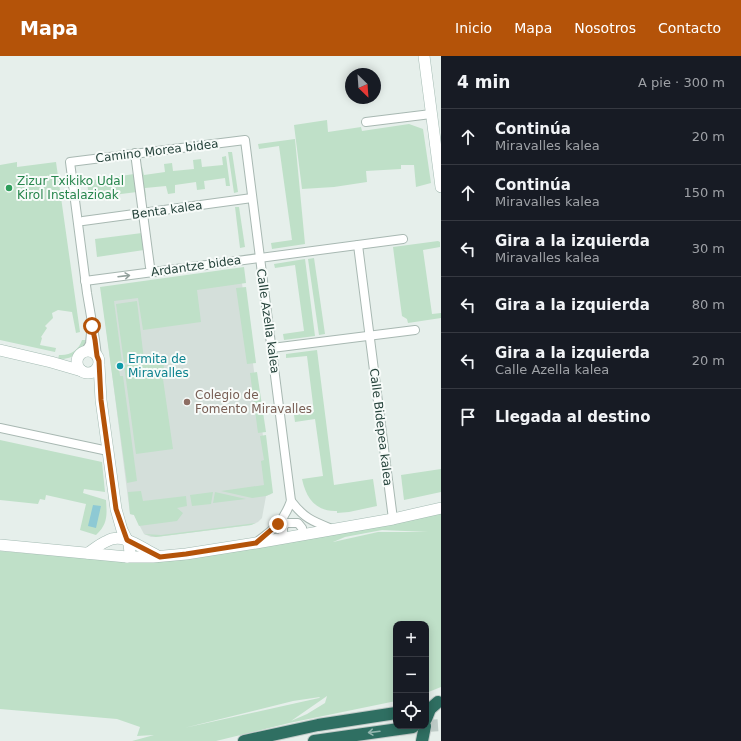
<!DOCTYPE html>
<html lang="es">
<meta charset="utf-8">
<style>
:root{--surface:#171b24;--page:#20242c;--text:#f1f3f6;--muted:#9ea1a6;--line:#363941;--accent:#b45309}
body{margin:0;font-family:"DejaVu Sans",sans-serif;background:var(--page);color:var(--text)}
.controls{position:absolute;right:12px;bottom:12px;display:grid;overflow:hidden;border-radius:8px;box-shadow:0 2px 10px #0003}
.controls button{width:36px;height:36px;display:grid;place-items:center;padding:0;border:0;border-bottom:1px solid var(--line);background:var(--surface);color:var(--text);font:20px sans-serif}
.compass{position:absolute;left:345px;top:12px;width:36px;height:36px;border-radius:50%;background:var(--surface);box-shadow:0 2px 10px #0003;rotate:155deg}
.stop{position:absolute;width:12px;height:12px;margin:-9px;border:3px solid #b45309;border-radius:50%;background:#fff}
.stop.end{background:#b45309;border-color:#fff;box-shadow:0 1px 4px #0008}
.list{margin:0;padding:0;list-style:none}
h2{display:flex;justify-content:space-between;align-items:center;height:52px;margin:0;padding:0 16px;font-size:17px}
h2 small{font-size:13px;font-weight:400;color:var(--muted)}
.list li{display:grid;grid-template-columns:26px 1fr auto;gap:12px;align-items:center;box-sizing:border-box;height:56px;padding:0 16px;border-top:1px solid var(--line)}
.list b{display:block;font-size:15px;white-space:nowrap}
.list p{margin:0;font-size:13px;white-space:nowrap;color:var(--muted)}
.list em{font-size:13px;font-style:normal;color:var(--muted)}
.icon{flex:none;width:22px;height:22px;fill:none;stroke:currentColor;stroke-width:2;stroke-linecap:round;stroke-linejoin:round}
.map{position:relative;flex:none;width:441px;height:685px;overflow:hidden}
header{display:flex;align-items:center;gap:24px;box-sizing:border-box;height:56px;padding:0 20px;background:var(--accent);color:#fff}
header strong{font-size:19px}
nav{display:flex;gap:22px;margin-inline-start:auto;font-size:14px}
main{display:flex}
aside{flex:1;background:var(--surface)}
.map>svg:first-child{display:block}
</style>
<header>
<strong>Mapa</strong>
<nav><a>Inicio</a><a>Mapa</a><a>Nosotros</a><a>Contacto</a></nav>
</header>
<main>
<div class="map">
<svg width="441" height="685" viewBox="0 0 441 685">
<rect width="100%" height="100%" fill="#e6efeb"/>
<path fill="#d4dfda" d="M 240,213 L 271,438 L 266,440 L 262,462 L 258,466 L 251,469 L 156,481 L 151,481 L 144,478 L 134,459 L 130,458 L 101,232 Z"/>
<g fill="#bfe0c8" fill-rule="evenodd">
<path d="M 327,64 L 328,76 L 361,71 L 362,75 L 409,68 L 423,73 L 431,127 L 416,131 L 414,109 L 401,109 L 401,113 L 366,115 L 367,126 L 334,131 L 302,133 L 294,69 Z"/>
<path d="M 295,83 L 305,188 L 272,193 L 271,187 L 292,184 L 279,90 L 259,93 L 258,88 Z"/>
<path d="M 228,96 L 232,96 L 238,136 L 234,137 Z"/>
<path d="M 226,100 L 230,130 L 226,130 L 225,122 L 204,125 L 205,133 L 197,134 L 196,126 L 175,129 L 175,137 L 168,138 L 166,130 L 145,132 L 146,141 L 142,141 L 139,112 L 142,111 L 144,119 L 165,116 L 164,108 L 172,107 L 173,115 L 194,113 L 193,104 L 201,103 L 202,111 L 223,109 L 222,101 Z"/>
<path d="M 17,106 L 17,111 L 56,106 L 80,276 L 76,277 L 72,256 L 58,254 L 52,257 L 53,262 L 45,270 L 47,272 L 41,281 L 42,282 L 40,289 L 56,292 L 55,296 L 0,284 L 0,109 Z"/>
<path d="M 134,118 L 137,136 L 89,142 L 87,125 Z"/>
<path d="M 235,151 L 239,151 L 245,191 L 240,192 Z"/>
<path d="M 142,177 L 144,194 L 97,201 L 95,183 Z"/>
<path d="M 438,185 L 440,186 L 440,191 L 423,194 L 432,258 L 441,257 L 441,262 L 408,267 L 407,263 L 402,260 L 393,191 Z"/>
<path d="M 314,202 L 325,278 L 319,279 L 308,203 Z"/>
<path d="M 305,203 L 315,280 L 284,284 L 283,278 L 304,275 L 295,209 L 275,212 L 274,208 Z"/>
<path d="M 244,211 L 246,227 L 197,234 L 201,266 L 143,274 L 138,242 L 114,245 L 122,306 L 118,307 L 120,320 L 123,320 L 137,425 L 127,427 L 100,231 Z"/>
<path d="M 246,231 L 256,307 L 247,308 L 236,232 Z"/>
<path d="M 137,245 L 144,304 L 124,307 L 116,248 Z"/>
<path d="M 82,284 L 86,284 C 83,297 71,304 58,303 L 59,299 C 70,300 79,294 82,284 Z"/>
<path d="M 317,294 L 334,429 L 373,423 L 377,450 L 349,456 L 337,457 L 337,455 C 316,456 306,442 302,423 L 323,420 L 315,363 L 295,366 L 294,359 L 314,356 L 307,300 L 286,302 L 286,298 Z"/>
<path d="M 163,303 L 165,323 L 163,323 L 173,393 L 136,398 L 124,309 Z"/>
<path d="M 257,316 L 266,376 L 258,377 L 250,317 Z"/>
<path d="M 266,379 L 273,437 L 266,440 L 252,442 L 221,435 L 264,429 L 261,405 L 264,404 L 260,380 Z"/>
<path d="M 0,384 L 102,406 L 105,436 L 84,433 L 83,437 L 106,444 C 107,459 108,468 96,479 L 80,474 L 86,448 L 46,439 L 45,444 L 40,443 L 38,448 L 0,444 Z"/>
<path d="M 441,413 L 441,436 L 404,444 L 401,419 Z"/>
<path d="M 141,435 L 143,445 L 186,440 L 187,450 L 177,452 L 183,457 L 177,465 L 139,470 L 134,459 L 130,458 L 128,436 Z"/>
<path d="M 213,436 L 211,448 L 192,450 L 190,439 Z"/>
<path d="M 215,436 L 246,443 L 213,447 Z"/>
<path d="M 441,456 L 441,631 L 426,637 L 426,568 L 396,568 L 396,645 L 289,667 L 216,685 L 132,685 L 154,679 L 137,680 L 140,671 L 117,663 L 0,653 L 0,495 L 121,505 ZM 382,474 L 428,476 L 378,476 L 333,486 L 345,481 ZM 327,640 L 325,647 L 307,658 L 291,665 ZM 320,641 L 319,642 L 184,672 L 293,645 Z"/>
<path d="M 256,467 L 251,469 L 156,481 L 144,478 L 161,479 Z"/>
</g>
<path fill="#8ec9d4" d="M 93,449 L 101,450 L 96,472 L 88,470 Z"/>
<g fill="none" stroke-linecap="round" stroke-linejoin="round">
<path stroke="#bfccc8" stroke-width="12" stroke-dasharray="12 6" stroke-linecap="butt" d="M 426,670 L 441,669"/>
<g stroke="#a8b8b2" stroke-width="10">
<g id="street">
<path d="M 366,66 L 431,58"/>
<path d="M 135,97 L 150,211"/>
<path d="M 83,165 L 252,142"/>
<path d="M 358,189 L 393,463"/>
<path d="M 85,225 L 403,183"/>
<path d="M 272,292 L 415,274"/>
<path d="M 85,296 L 90,288 L 91,277"/>
<path d="M 97,300 L 95,284 L 87,237 L 70,106 L 245,84 L 291,445 C 284,464 275,473 258,485"/>
<path d="M 0,372 L 108,395"/>
<path d="M 291,445 C 304,462 312,465 332,473"/>
<path d="M 283,482 L 283,471 L 286,467 L 298,467 L 302,472 L 303,478"/>
</g>
</g>
<g stroke="#a4bbb3" stroke-width="12">
<g id="secondary">
<path d="M 424,0 L 441,131"/>
<path d="M 0,294 L 51,306 L 82,315"/>
<circle cx="88" cy="306" r="11"/>
<path d="M 99,309 L 101,344 L 116,453 L 122,474 L 129,488 L 130,497 L 127,501"/>
<path d="M 0,489 L 127,501 L 153,501 L 186,498 L 256,487 L 393,463 L 441,452"/>
<path d="M 88,497 C 94,493 100,488 107,485 C 123,476 141,492 156,499"/>
</g>
</g>
<g stroke="#c2cac8" stroke-width="14">
<g id="highway">
<path d="M 426,663 L 430,653 L 438,646"/>
<path d="M 244,685 L 318,669 L 396,657"/>
<path d="M 314,685 L 413,671"/>
<path d="M 422,685 L 425,670"/>
</g>
</g>
<use href="#street" stroke="#fff" stroke-width="8"/>
<use href="#secondary" stroke="#fff" stroke-width="11"/>
<use href="#highway" stroke="#2f6f62" stroke-width="12"/>
</g>
<defs><path id="oneway-shaft" d="M-6 0H5M1.5-3L5.5 0L1.5 3" fill="none" stroke-width="1.6" stroke-linecap="round" stroke-linejoin="round"/></defs>
<use stroke="#92a09c" href="#oneway-shaft" transform="translate(124 220) rotate(-7)"/>
<use stroke="#93b5ae" href="#oneway-shaft" transform="translate(374 676) rotate(173)"/>
<g fill="none" stroke-linecap="round" stroke-linejoin="round">
<path stroke="#b45309" stroke-width="5" d="M 92,270 L 95,284 L 97,300 L 99,305 L 101,344 L 116,453 L 127,484 L 160,501 L 186,498 L 256,487 L 278,468"/>
</g>
<circle fill="#2e9e5b" stroke="#f7fbf9" stroke-width="1.5" cx="9" cy="132" r="4"/>
<circle fill="#0f9aa8" stroke="#f7fbf9" stroke-width="1.5" cx="120" cy="310" r="4"/>
<circle fill="#8d6e63" stroke="#f7fbf9" stroke-width="1.5" cx="187" cy="346" r="4"/>
<g text-anchor="middle" dominant-baseline="central" stroke-width="4" stroke-linejoin="round" paint-order="stroke">
<g font-size="12" fill="#24423a" stroke="#f7fbf9">
<text transform="translate(157 95) rotate(-7)">Camino Morea bidea</text>
<text transform="translate(167 154) rotate(-8)">Benta kalea</text>
<text transform="translate(196 210) rotate(-8)">Ardantze bidea</text>
<text transform="translate(268 265) rotate(82)">Calle Azella kalea</text>
<text transform="translate(381 371) rotate(83)">Calle Bidepea kalea</text>
</g>
<g font-size="12" fill="#27864d" stroke="#f7fbf9" text-anchor="start">
<text x="17" y="125">Zizur Txikiko Udal<tspan x="17" dy="14">Kirol Instalazioak</tspan></text>
</g>
<g font-size="12" fill="#0d838f" stroke="#f7fbf9" text-anchor="start">
<text x="128" y="303">Ermita de<tspan x="128" dy="14">Miravalles</tspan></text>
</g>
<g font-size="12" fill="#785e54" stroke="#f7fbf9" text-anchor="start">
<text x="195" y="339">Colegio de<tspan x="195" dy="14">Fomento Miravalles</tspan></text>
</g>
</g>
</svg>
<div class="controls">
<button>+</button>
<button>−</button>
<button><svg class="icon" aria-label="locate" viewBox="0 0 24 24"><circle cx="12" cy="12" r="6"/><path d="M12 2v4M12 18v4M2 12h4M18 12h4"/></svg></button>
</div>
<svg class="compass" viewBox="-18 -18 36 36"><path d="M0-13l5 13h-10z" fill="#e53935"/><path d="M0 13l5-13h-10z" fill="#9ea1a6"/></svg>
<div class="stop" style="left:92px;top:270px"></div>
<div class="stop end" style="left:278px;top:468px"></div>
</div>
<aside>
<h2>4 min<small>A pie · 300 m</small></h2>
<ul class="list">
<li><svg class="icon" aria-label="ahead" viewBox="0 0 24 24"><path d="M12 20V5M6 11l6-6 6 6"/></svg><div><b>Continúa</b><p>Miravalles kalea</p></div><em>20 m</em></li>
<li><svg class="icon" aria-label="ahead" viewBox="0 0 24 24"><path d="M12 20V5M6 11l6-6 6 6"/></svg><div><b>Continúa</b><p>Miravalles kalea</p></div><em>150 m</em></li>
<li><svg class="icon" aria-label="left" viewBox="0 0 24 24"><path d="M17 20v-9H6M10 6l-5 5 5 5"/></svg><div><b>Gira a la izquierda</b><p>Miravalles kalea</p></div><em>30 m</em></li>
<li><svg class="icon" aria-label="left" viewBox="0 0 24 24"><path d="M17 20v-9H6M10 6l-5 5 5 5"/></svg><div><b>Gira a la izquierda</b></div><em>80 m</em></li>
<li><svg class="icon" aria-label="left" viewBox="0 0 24 24"><path d="M17 20v-9H6M10 6l-5 5 5 5"/></svg><div><b>Gira a la izquierda</b><p>Calle Azella kalea</p></div><em>20 m</em></li>
<li><svg class="icon" aria-label="arrive" viewBox="0 0 24 24"><path d="M6 21V4h12l-3 4 3 4H6"/></svg><div><b>Llegada al destino</b></div></li>
</ul>
</aside>
</main>
